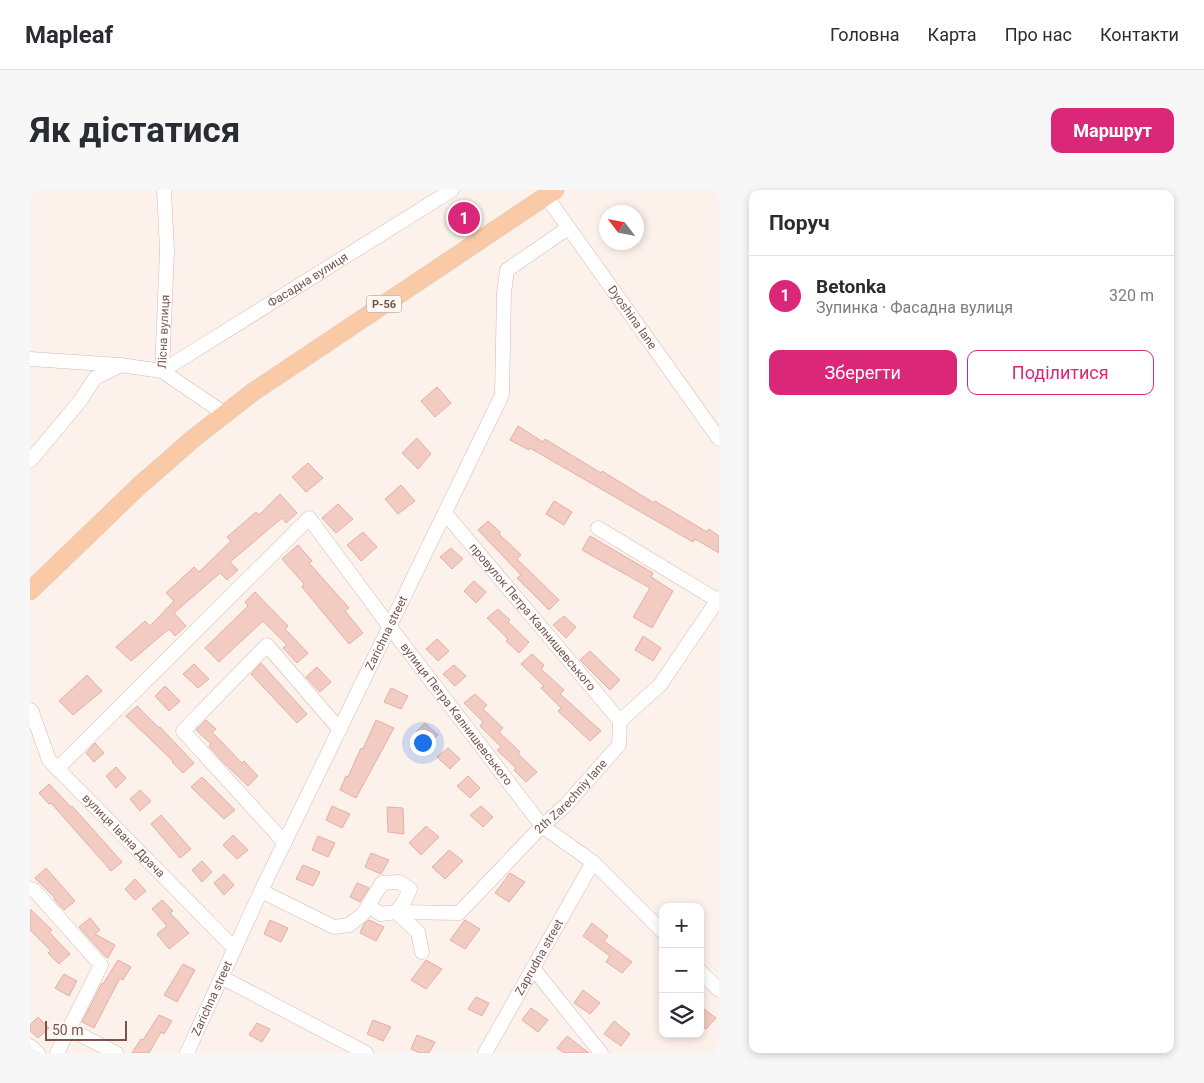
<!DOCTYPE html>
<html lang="uk">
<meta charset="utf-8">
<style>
:root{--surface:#fff;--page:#f7f7f7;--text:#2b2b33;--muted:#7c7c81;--line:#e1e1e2;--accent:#db2777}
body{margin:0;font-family:Roboto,sans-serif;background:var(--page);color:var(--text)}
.controls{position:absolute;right:15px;bottom:15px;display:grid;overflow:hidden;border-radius:10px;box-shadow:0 2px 8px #0003}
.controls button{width:45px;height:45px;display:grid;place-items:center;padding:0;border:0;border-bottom:1px solid var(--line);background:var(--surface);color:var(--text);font:25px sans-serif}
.compass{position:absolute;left:569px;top:15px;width:45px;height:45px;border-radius:50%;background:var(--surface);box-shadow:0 2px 8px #0003;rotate:302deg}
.scale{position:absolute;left:15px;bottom:12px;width:82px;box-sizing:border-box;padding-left:5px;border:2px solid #78544d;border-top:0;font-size:14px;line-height:18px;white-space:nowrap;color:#78544d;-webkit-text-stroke:4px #fff7f2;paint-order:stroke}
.you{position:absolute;left:392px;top:552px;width:18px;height:18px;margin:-12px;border:4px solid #fff;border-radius:50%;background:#1a73e8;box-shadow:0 0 0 8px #1a73e833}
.badge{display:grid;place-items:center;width:32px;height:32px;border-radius:50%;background:var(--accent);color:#fff;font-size:16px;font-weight:700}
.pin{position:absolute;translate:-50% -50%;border:2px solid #fff;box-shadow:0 1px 5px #0006}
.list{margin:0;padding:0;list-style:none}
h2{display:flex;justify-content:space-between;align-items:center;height:65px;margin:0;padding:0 20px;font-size:21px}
h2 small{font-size:16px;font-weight:400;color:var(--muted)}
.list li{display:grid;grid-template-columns:32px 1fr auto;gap:15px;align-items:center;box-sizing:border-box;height:80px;padding:0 20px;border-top:1px solid var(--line)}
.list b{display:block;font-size:19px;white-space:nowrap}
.list p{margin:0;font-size:16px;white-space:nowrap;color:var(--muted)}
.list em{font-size:16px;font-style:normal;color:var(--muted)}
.actions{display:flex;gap:10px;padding:15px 20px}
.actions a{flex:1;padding:11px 0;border:1px solid var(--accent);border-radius:10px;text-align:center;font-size:18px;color:var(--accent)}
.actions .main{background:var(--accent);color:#fff}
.icon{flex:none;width:28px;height:28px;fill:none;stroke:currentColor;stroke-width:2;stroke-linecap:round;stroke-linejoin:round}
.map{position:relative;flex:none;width:689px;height:863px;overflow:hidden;border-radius:10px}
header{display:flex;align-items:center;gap:30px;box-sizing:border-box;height:70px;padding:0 25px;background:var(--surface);border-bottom:1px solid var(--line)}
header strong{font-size:24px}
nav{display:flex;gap:28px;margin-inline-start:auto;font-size:18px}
.intro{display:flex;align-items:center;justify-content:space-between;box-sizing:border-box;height:120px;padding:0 30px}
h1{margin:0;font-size:35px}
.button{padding:12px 22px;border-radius:10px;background:var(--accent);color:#fff;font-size:18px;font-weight:700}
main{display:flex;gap:30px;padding:0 30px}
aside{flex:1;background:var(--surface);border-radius:10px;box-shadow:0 2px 8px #0003}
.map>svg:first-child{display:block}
</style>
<header>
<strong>Mapleaf</strong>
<nav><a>Головна</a><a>Карта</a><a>Про нас</a><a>Контакти</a></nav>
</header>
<div class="intro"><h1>Як дістатися</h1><a class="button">Маршрут</a></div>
<main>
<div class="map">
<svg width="689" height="863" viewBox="0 0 689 863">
<rect width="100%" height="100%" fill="#fdf2eb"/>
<g fill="#f2ccc2" stroke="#e5afa3">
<path d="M 407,197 L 421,213 L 405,227 L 391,211 Z"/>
<path d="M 488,236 L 513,252 L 515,249 L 571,283 L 572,281 L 624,313 L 625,311 L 677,342 L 679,339 L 689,346 L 689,363 L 665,349 L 663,352 L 500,258 L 499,260 L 480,250 Z"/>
<path d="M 387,248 L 401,264 L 388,279 L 372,263 Z"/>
<path d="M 278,273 L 293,288 L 276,302 L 262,287 Z"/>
<path d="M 371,295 L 385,311 L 368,324 L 355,309 Z"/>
<path d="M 250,304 L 267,323 L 256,333 L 252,328 L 200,372 L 208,380 L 197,390 L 190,383 L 144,423 L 156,436 L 145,446 L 139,439 L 101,471 L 86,457 L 115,431 L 120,436 L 144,411 L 136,403 L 164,377 L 169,382 L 201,351 L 197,347 L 226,322 L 229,325 Z"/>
<path d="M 524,311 L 542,322 L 534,335 L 516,324 Z"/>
<path d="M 308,314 L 323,329 L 306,343 L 292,328 Z"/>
<path d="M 458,331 L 470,342 L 469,344 L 491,365 L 487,369 L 529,410 L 519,420 L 487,388 L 491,385 L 448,340 Z"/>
<path d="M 333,342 L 347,357 L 331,371 L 317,355 Z"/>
<path d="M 560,346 L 623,383 L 621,387 L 643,401 L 622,438 L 603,427 L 620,398 L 552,360 Z"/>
<path d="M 268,355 L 282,371 L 279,373 L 319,418 L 315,421 L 333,443 L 319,454 L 272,397 L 274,394 L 252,369 Z"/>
<path d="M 421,358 L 433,369 L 422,379 L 410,367 Z"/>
<path d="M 444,391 L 456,402 L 446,413 L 434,401 Z"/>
<path d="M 225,402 L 258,436 L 255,439 L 278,463 L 267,473 L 253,458 L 257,455 L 233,431 L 189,472 L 175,458 L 218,416 L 215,412 Z"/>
<path d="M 468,419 L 480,430 L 478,432 L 499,452 L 489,463 L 476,451 L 478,449 L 457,428 Z"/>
<path d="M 534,426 L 546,437 L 536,448 L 523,435 Z"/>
<path d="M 613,446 L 631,458 L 623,471 L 605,460 Z"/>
<path d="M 407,449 L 419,461 L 408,471 L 396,459 Z"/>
<path d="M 560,461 L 590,490 L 580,500 L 550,470 Z"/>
<path d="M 502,464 L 514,475 L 511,479 L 534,500 L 530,504 L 571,541 L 560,551 L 528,521 L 531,518 L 511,498 L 514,496 L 491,474 Z"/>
<path d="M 231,473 L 277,524 L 267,533 L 221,484 Z"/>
<path d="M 164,474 L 179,489 L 168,498 L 153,484 Z"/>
<path d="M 424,475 L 436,486 L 425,496 L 413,484 Z"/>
<path d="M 287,477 L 301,492 L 290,502 L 276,487 Z"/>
<path d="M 57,485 L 72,501 L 43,525 L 29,511 Z"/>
<path d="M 135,496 L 150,511 L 139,521 L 125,506 Z"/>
<path d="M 361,498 L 378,506 L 371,519 L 354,512 Z"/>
<path d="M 445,504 L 457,515 L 453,519 L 473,538 L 469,542 L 490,562 L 488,564 L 507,582 L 496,592 L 484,580 L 486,578 L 467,560 L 471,557 L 450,536 L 453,532 L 434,513 Z"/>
<path d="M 107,516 L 129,538 L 130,537 L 164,573 L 153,583 L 142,572 L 143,571 L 96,526 Z"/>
<path d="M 176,530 L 186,539 L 182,542 L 212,573 L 214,571 L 228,586 L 218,596 L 192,571 L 179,556 L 181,554 L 166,540 Z"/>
<path d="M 346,530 L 364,538 L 326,608 L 310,600 L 316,586 L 318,587 L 331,558 L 333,559 Z"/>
<path d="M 395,533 L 408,545 L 397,555 L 385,543 Z"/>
<path d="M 65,553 L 74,563 L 64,572 L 56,563 Z"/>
<path d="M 418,558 L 430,569 L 420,579 L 407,567 Z"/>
<path d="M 86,577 L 96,588 L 86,598 L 76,586 Z"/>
<path d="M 438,586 L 450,598 L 440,608 L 427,596 Z"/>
<path d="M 172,587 L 205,620 L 194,629 L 161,597 Z"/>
<path d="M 19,594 L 41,617 L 42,616 L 92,672 L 81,681 L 21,613 L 19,614 L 9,603 Z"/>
<path d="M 110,600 L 121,611 L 110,621 L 100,609 Z"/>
<path d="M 302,616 L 320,624 L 312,638 L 296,630 Z"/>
<path d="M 451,616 L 463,627 L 453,637 L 440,625 Z"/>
<path d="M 357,617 L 373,618 L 374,644 L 358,642 Z"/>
<path d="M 131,625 L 161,659 L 150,668 L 121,634 Z"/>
<path d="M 396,636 L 409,647 L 391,665 L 379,653 Z"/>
<path d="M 203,645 L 218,660 L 207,669 L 193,655 Z"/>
<path d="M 288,646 L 305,653 L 298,667 L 282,660 Z"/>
<path d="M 419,660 L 433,671 L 415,689 L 402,677 Z"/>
<path d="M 341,663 L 359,670 L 351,684 L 335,677 Z"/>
<path d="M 172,671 L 182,682 L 172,692 L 162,680 Z"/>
<path d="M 273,675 L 290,682 L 283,696 L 266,689 Z"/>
<path d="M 16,678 L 45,711 L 34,720 L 24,709 L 25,708 L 5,688 Z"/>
<path d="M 480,683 L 495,692 L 479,712 L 465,703 Z"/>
<path d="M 194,684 L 204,695 L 194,705 L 184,693 Z"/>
<path d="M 105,689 L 116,701 L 105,710 L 95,699 Z"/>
<path d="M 327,693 L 339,698 L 330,712 L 320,707 Z"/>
<path d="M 132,710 L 143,721 L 140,723 L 159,743 L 139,759 L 127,744 L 137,736 L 122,719 Z"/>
<path d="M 0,719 L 22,740 L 19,742 L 40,764 L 29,774 L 18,763 L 21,761 L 0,740 Z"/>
<path d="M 60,728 L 70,740 L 65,744 L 85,755 L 78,768 L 75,766 L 49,737 Z"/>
<path d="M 240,730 L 258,738 L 251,752 L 234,744 Z"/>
<path d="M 339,730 L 354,737 L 346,751 L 330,743 L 334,734 Z"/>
<path d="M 435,730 L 450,739 L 435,759 L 420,750 Z"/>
<path d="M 562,733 L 578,746 L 574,751 L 602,772 L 592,783 L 576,772 L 580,766 L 553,746 Z"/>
<path d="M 88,770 L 101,777 L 93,790 L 90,788 L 64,838 L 52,832 L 72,793 L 73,794 Z"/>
<path d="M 396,770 L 412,779 L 396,799 L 381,790 Z"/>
<path d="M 153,774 L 165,780 L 147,812 L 134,805 Z"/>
<path d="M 34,784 L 47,791 L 39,806 L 25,798 Z"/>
<path d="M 553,800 L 570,813 L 560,824 L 544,813 Z"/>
<path d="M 446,807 L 459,813 L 452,826 L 438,819 Z"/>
<path d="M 670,816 L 686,828 L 676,839 L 670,835 Z"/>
<path d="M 501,818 L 518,830 L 508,842 L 492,830 Z"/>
<path d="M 129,825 L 142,831 L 134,844 L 131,842 L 119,863 L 102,863 L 111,849 L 113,850 Z"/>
<path d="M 8,827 L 19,838 L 8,848 L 0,841 L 0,835 Z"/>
<path d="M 343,830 L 361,837 L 353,851 L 337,844 Z"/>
<path d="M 584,831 L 600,844 L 591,856 L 574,844 Z"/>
<path d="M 227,833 L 240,839 L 232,852 L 219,845 Z"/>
<path d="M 387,845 L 405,852 L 399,863 L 390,863 L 381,859 Z"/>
<path d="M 537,846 L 559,863 L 534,863 L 527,858 Z"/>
</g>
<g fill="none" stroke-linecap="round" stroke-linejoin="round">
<g stroke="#d2bab2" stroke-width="15">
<g id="minor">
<path id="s1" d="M 516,6 L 689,249"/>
<path id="s2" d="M 0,169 L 90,175 L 132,181 L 137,60 L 134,0"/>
<path id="s3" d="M 195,224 L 132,181 L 422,0"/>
<path d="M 0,271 L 50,211 L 65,188 L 89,176"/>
<path id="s4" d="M 415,323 L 590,531"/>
<path d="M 568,338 L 687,410"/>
<path id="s5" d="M 0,520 L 2,522 L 19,570 L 205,759"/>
<path id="s6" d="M 27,579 L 279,328 L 360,437 L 512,636 L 563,672 L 633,742"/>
<path d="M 255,653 L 153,541 L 237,455 L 310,540"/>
<path d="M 0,699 L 4,700 L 71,775 L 27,863"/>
<path d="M 231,701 L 304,737 L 319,735 L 333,724 L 352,693 L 369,692 L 380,699 L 375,710 L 366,722 L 388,742 L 392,762"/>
<path id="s7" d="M 338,716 L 351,724 L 366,722 L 429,723 L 512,636 L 535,616 L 589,555 L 590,531 L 630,495 L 689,408"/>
<path d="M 503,778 L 571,863"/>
<path d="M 670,781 L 689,800"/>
<path d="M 193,788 L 336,863"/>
<path d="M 39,839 L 86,863"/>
<path d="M 0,856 L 8,863"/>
<path id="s8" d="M 157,863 L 231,701 L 472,205 L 474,103 L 477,80 L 538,38"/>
<path id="s9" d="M 455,863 L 563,672"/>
</g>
</g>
<g stroke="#d9cfcd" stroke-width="19">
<path id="major" d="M 0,401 L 109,296 L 164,248 L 223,202 L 525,0"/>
</g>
<use href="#minor" stroke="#fff" stroke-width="14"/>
<use href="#major" stroke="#fac9a5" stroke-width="18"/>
</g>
<g text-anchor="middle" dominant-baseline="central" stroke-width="4" stroke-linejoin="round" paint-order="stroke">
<rect fill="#fff7f2" stroke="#a0857e" stroke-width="1" x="336.5" y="105.5" width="35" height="17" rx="4"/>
<g font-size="11" font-weight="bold" fill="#78544d">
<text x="354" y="114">Р-56</text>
</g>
<g font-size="12" fill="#78544d" stroke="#fff7f2">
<text stroke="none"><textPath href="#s3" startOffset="248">Фасадна вулиця</textPath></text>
<text stroke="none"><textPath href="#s1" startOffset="149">Dyoshina lane</textPath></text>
<text stroke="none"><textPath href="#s2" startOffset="172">Лісна вулиця</textPath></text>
<text stroke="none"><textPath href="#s4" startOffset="136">провулок Петра Калнишевського</textPath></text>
<text stroke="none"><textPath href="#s8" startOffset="465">Zarichna street</textPath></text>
<text stroke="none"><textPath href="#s6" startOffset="601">вулиця Петра Калнишевського</textPath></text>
<text stroke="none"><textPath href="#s7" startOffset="255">2th Zarechniy lane</textPath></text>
<text stroke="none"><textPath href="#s5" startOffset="160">вулиця Івана Драча</textPath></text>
<text stroke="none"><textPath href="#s9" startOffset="110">Zaprudna street</textPath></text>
<text stroke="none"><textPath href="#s8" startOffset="60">Zarichna street</textPath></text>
</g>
</g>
</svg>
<div class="controls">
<button>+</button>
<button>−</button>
<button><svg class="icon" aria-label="layers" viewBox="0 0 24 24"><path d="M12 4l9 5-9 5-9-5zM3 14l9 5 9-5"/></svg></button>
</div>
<svg class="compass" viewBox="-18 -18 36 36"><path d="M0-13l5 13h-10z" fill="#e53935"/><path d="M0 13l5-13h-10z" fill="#7c7c81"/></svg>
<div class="scale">50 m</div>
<div class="you"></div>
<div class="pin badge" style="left:434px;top:28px">1</div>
</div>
<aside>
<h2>Поруч<small></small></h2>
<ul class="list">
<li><span class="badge">1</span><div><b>Betonka</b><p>Зупинка · Фасадна вулиця</p></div><em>320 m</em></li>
</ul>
<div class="actions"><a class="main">Зберегти</a><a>Поділитися</a></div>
</aside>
</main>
